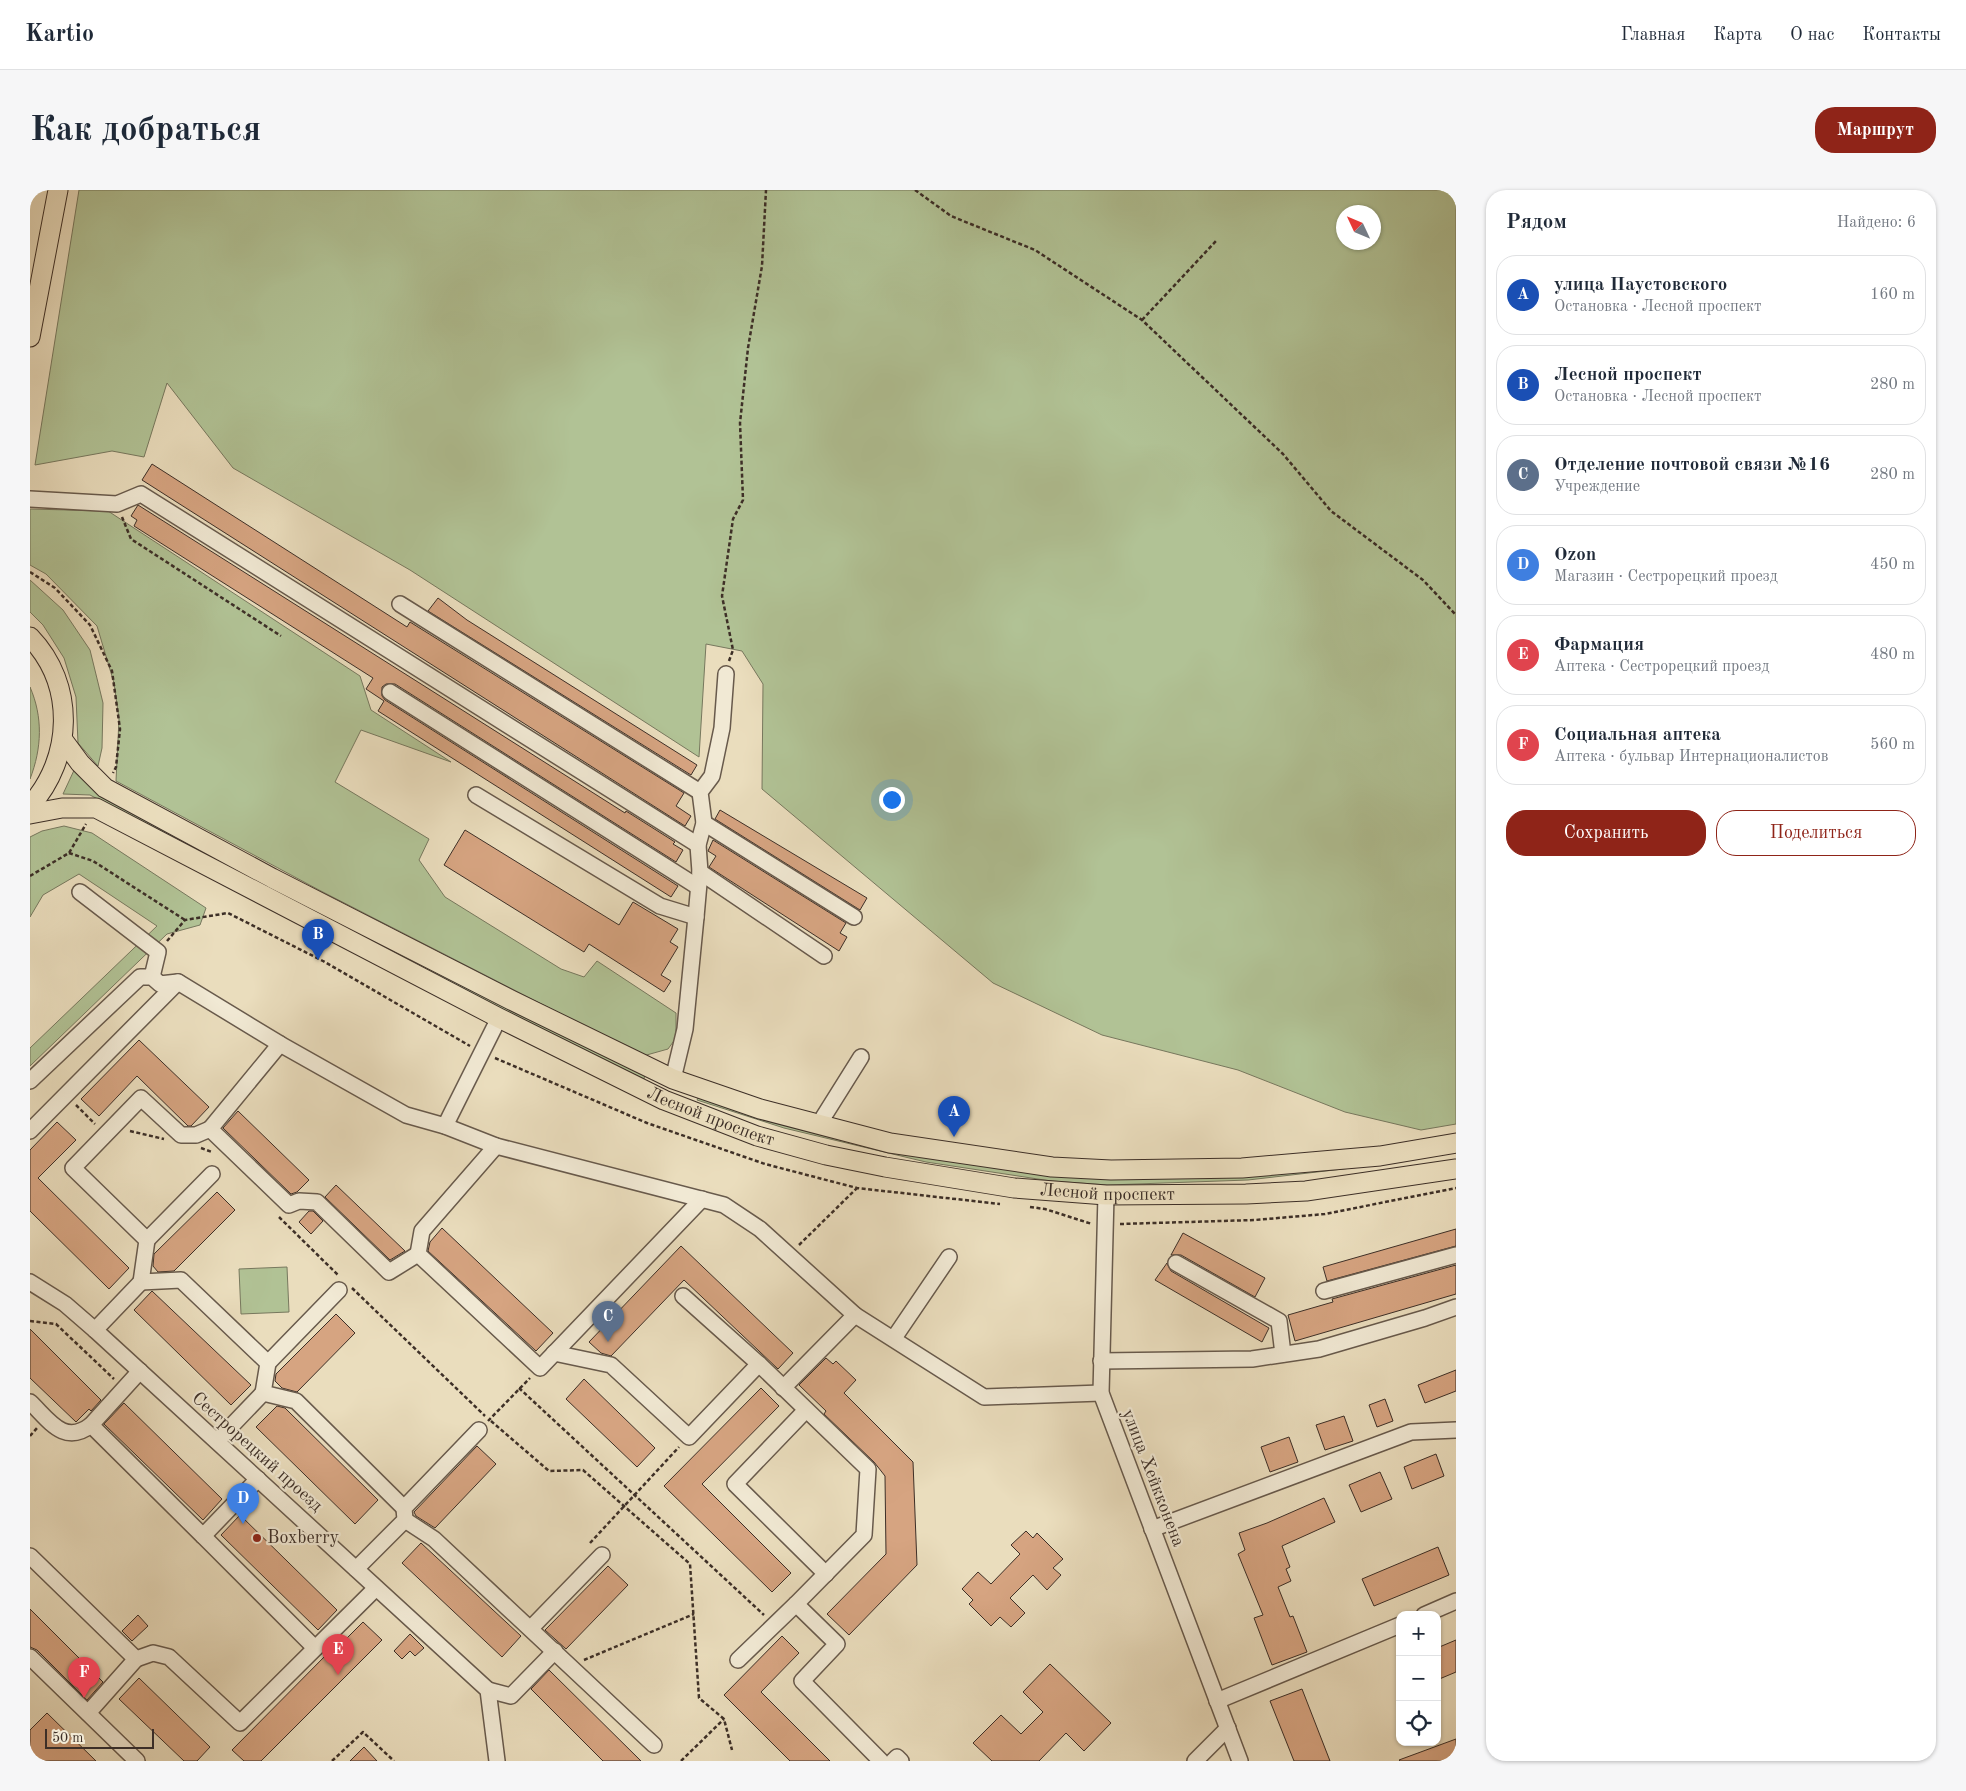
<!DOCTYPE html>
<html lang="ru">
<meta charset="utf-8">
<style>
:root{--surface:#fff;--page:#f6f6f7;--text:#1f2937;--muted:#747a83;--line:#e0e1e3;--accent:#8f2418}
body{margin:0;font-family:"Old Standard TT",serif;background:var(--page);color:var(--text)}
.controls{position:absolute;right:15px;bottom:15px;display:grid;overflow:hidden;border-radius:10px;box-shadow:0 1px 4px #0004}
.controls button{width:45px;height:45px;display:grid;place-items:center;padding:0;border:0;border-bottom:1px solid var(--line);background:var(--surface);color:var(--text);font:25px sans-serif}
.compass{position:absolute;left:1306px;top:15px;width:45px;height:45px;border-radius:50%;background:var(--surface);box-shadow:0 1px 4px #0004;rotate:314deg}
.scale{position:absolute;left:15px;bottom:12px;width:109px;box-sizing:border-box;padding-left:5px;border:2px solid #3d2f27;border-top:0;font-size:14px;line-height:18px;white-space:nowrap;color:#3d2f27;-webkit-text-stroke:4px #f1e9d4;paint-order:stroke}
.you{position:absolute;left:861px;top:609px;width:18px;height:18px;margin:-12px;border:4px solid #fff;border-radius:50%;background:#1a73e8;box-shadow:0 0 0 8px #1a73e833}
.badge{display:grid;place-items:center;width:32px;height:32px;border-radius:50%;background:var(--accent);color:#fff;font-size:16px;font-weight:700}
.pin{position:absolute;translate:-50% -41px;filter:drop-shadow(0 1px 2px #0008)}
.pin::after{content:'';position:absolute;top:26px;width:18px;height:15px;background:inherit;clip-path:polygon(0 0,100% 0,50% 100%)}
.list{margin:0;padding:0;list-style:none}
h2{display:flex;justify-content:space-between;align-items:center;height:65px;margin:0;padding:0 20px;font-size:21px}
h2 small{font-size:16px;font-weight:400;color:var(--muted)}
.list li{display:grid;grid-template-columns:32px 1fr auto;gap:15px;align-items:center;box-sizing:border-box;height:80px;margin:0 10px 10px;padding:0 10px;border:1px solid var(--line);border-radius:20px}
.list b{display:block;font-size:19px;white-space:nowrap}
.list p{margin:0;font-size:16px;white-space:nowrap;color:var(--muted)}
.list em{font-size:16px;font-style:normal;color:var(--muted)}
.actions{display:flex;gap:10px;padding:15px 20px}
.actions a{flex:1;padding:11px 0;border:1px solid var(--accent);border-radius:20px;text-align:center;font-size:18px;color:var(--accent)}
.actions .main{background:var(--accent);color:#fff}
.icon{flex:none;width:28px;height:28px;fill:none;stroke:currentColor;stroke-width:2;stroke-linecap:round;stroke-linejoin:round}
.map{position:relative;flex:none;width:1426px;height:1571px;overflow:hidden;border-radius:20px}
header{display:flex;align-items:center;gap:30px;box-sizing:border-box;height:70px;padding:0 25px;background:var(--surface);border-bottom:1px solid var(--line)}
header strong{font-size:24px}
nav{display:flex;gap:28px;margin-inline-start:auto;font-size:18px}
.intro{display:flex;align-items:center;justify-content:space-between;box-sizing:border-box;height:120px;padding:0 30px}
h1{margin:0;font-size:35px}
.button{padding:12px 22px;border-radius:20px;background:var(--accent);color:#fff;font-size:18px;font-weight:700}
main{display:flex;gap:30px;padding:0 30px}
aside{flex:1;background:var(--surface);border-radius:20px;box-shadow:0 1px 4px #0004}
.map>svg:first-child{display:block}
</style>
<header>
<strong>Kartio</strong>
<nav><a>Главная</a><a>Карта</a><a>О нас</a><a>Контакты</a></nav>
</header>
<div class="intro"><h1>Как добраться</h1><a class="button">Маршрут</a></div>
<main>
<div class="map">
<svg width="1426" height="1571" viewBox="0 0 1426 1571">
<rect width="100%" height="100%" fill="#eaddbd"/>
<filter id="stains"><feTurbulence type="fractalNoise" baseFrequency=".004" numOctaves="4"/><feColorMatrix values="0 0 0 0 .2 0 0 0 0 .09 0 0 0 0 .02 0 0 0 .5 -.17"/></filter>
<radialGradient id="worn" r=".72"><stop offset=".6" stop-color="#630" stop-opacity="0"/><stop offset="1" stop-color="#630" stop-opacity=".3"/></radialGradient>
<g fill="#b1c295" stroke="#77785e" fill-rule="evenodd">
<path d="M 49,0 L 1426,0 L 1426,934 L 1391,940 L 1315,922 L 1208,880 L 1072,845 L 963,793 L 732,599 L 733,494 L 712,461 L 676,454 L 669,567 L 380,380 L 203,278 L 137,193 L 114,267 L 82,261 L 5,275 ZM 1314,22 L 1344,22 L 1344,52 L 1314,52 Z"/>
<path d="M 0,319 L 78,321 L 330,486 L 341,520 L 421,572 L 331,540 L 305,592 L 399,649 L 389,670 L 415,707 L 531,779 L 554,787 L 567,771 L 646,823 L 646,848 L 638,859 L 613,866 L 289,700 L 86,591 L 89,529 L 84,493 L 67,436 L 16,384 L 0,375 Z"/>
<path d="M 0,390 L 33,420 L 60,460 L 73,513 L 72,558 L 68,576 L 48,553 L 46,507 L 34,468 L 13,435 L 0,422 Z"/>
<path d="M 0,497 C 13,527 12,558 0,589 Z"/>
<path d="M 46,576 L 615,883 L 614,889 L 484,826 L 60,605 L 33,604 Z"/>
<path d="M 34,636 L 62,643 L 176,718 L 170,735 L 137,744 L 0,876 L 0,858 L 127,736 L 49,684 L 13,705 L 0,727 L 0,647 L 12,641 Z"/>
<path d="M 669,906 L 1010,984 L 1356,974 L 1218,990 L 1078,995 L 1021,991 L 896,972 L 754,938 L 667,910 Z"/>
<path d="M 257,1077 L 259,1122 L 211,1124 L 209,1079 Z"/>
</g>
<g fill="#d6a481" stroke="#3d2f27">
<path d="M 122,274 L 377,437 L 380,432 L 654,603 L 646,616 L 661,626 L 655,636 L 112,290 Z"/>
<path d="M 108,315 L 595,623 L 596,621 L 645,652 L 643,654 L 653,660 L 646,672 L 365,494 L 356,494 L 352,497 L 352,506 L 355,510 L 648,696 L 641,707 L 348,521 L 354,511 L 336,499 L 343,488 L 104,336 L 107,330 L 101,326 Z"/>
<path d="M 408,408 L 437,430 L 667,575 L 661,585 L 398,421 Z"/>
<path d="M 690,620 L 837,708 L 830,720 L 685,629 Z"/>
<path d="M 435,640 L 589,735 L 603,712 L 648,739 L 640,752 L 648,757 L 631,785 L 641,791 L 634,802 L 559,754 L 554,762 L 414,675 Z"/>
<path d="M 683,650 L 816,733 L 810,743 L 817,747 L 809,761 L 679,677 L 686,666 L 678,661 Z"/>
<path d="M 109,850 L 179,917 L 161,936 L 158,936 L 107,886 L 69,926 L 51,909 Z"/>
<path d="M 208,921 L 279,990 L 267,1002 L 261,1004 L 193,938 Z"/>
<path d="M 27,932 L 46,950 L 8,988 L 99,1078 L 79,1099 L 0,1021 L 0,960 Z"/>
<path d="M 306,995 L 375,1061 L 360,1070 L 295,1007 Z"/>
<path d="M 187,1002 L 205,1020 L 144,1081 L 128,1082 L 123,1076 L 124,1064 Z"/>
<path d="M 279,1021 L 283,1021 L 293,1031 L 281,1044 L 269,1032 Z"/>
<path d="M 412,1038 L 523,1143 L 506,1161 L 398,1061 L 400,1052 Z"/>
<path d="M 1426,1039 L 1426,1056 L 1297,1091 L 1293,1077 Z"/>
<path d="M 1153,1043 L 1235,1088 L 1225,1107 L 1151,1065 L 1141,1065 Z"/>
<path d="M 651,1056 L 763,1163 L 748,1179 L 654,1090 L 581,1166 L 571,1163 L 559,1152 Z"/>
<path d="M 1137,1073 L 1141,1081 L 1239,1138 L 1232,1152 L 1125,1090 Z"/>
<path d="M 1426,1075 L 1426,1104 L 1265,1151 L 1258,1125 L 1303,1112 L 1302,1109 Z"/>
<path d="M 122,1101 L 221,1195 L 201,1215 L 104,1120 Z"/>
<path d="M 306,1124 L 325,1143 L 267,1202 L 252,1198 L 245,1191 L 246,1184 Z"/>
<path d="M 0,1139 L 71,1210 L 61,1221 L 59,1219 L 46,1232 L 0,1188 Z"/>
<path d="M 796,1168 L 803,1174 L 806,1171 L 826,1190 L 814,1203 L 883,1272 L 887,1375 L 819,1445 L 797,1424 L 856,1364 L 855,1286 L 844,1272 L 794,1224 L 796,1221 L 769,1195 Z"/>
<path d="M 1426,1180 L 1426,1201 L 1395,1213 L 1388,1195 Z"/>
<path d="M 554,1189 L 625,1258 L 607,1277 L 536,1209 Z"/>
<path d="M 731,1198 L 749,1216 L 672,1294 L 761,1383 L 742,1402 L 634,1296 Z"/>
<path d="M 1355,1209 L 1363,1231 L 1347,1237 L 1339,1215 Z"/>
<path d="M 94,1213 L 192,1309 L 173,1330 L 74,1234 Z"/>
<path d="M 247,1216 L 255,1218 L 348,1310 L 325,1334 L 226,1237 Z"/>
<path d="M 1314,1226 L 1323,1251 L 1295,1260 L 1286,1235 Z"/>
<path d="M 1259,1247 L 1268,1272 L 1240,1282 L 1231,1257 Z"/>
<path d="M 447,1256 L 466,1274 L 405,1338 L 386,1326 L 384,1322 Z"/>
<path d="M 1406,1264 L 1414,1286 L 1382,1299 L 1374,1277 Z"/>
<path d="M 1350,1282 L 1362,1309 L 1331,1322 L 1319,1295 Z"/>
<path d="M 1294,1308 L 1305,1332 L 1252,1356 L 1260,1377 L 1256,1379 L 1261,1391 L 1248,1397 L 1260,1427 L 1263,1426 L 1277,1462 L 1242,1475 L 1224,1428 L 1233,1425 L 1208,1364 L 1215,1360 L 1209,1343 L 1237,1333 Z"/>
<path d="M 210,1325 L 307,1420 L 288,1440 L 191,1345 Z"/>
<path d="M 996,1341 L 1003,1348 L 1007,1343 L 1033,1369 L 1023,1378 L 1031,1385 L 1017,1400 L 1003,1385 L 980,1408 L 995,1423 L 981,1437 L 970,1427 L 961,1436 L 939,1414 L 943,1410 L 932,1399 L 948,1382 L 961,1394 L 990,1364 L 981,1355 Z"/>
<path d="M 391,1353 L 491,1446 L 472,1467 L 372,1373 Z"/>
<path d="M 1408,1357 L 1419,1385 L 1344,1416 L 1332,1389 Z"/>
<path d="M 578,1376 L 598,1395 L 536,1459 L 515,1440 Z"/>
<path d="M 0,1419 L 73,1492 L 57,1510 L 7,1460 L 0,1457 Z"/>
<path d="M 108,1425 L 118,1436 L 102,1451 L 92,1441 Z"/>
<path d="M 333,1432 L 352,1450 L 231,1571 L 214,1571 L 202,1560 L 302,1459 L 304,1461 Z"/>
<path d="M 380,1444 L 394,1458 L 385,1466 L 380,1461 L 372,1469 L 364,1461 Z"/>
<path d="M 752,1446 L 769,1463 L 731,1502 L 800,1571 L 760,1571 L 694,1505 Z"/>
<path d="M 1426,1450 L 1426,1482 L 1407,1490 L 1407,1458 Z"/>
<path d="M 1020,1474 L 1081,1533 L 1054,1561 L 1036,1543 L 1009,1571 L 962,1571 L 943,1553 L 971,1525 L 991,1544 L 1013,1522 L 993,1502 Z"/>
<path d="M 519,1480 L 611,1571 L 573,1571 L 501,1499 Z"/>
<path d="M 109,1488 L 180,1557 L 167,1571 L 154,1571 L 89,1509 Z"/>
<path d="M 1272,1499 L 1300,1571 L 1264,1571 L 1240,1511 Z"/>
<path d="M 17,1523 L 66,1571 L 7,1571 L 0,1564 L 0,1540 Z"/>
<path d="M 1426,1549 L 1426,1571 L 1370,1571 L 1369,1570 Z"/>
<path d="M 334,1557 L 347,1571 L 320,1571 Z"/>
</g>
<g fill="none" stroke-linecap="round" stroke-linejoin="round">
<g stroke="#685a4c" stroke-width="18">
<g id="minor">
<path d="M 0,309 L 87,314 L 111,304 L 668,655"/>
<path d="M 370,414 L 670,602"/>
<path d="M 360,502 L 668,697"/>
<path d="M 446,605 L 630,716 L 666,727"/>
<path d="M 674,633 L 824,727"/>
<path d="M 670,682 L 794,766"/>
<path d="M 50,702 L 128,762 L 122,787"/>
<path d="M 643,889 L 655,839 L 666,727 L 670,682 L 668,655 L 674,633 L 670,602 L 682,586 L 692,538 L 696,484"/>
<path d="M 0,891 L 110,787 L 122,787 L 130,794 L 148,792 L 250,854 L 376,925 L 415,936 L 466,956 L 694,1015 L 730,1039 L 825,1125 L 954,1207 L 1071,1203"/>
<path d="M 789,934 L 831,867"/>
<path d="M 415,936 L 469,828"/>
<path d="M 180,939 L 250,854"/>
<path d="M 0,941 L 148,792"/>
<path d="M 466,956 L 392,1041 L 388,1064 L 510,1178 L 672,1009"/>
<path d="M 1076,1005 L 1071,1203 L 1210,1571"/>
<path d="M 117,1050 L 182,984"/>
<path d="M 1146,1073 L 1249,1131 L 1253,1164"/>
<path d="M 0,1092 L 35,1114 L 65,1140 L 458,1500 L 467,1571"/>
<path d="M 1294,1101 L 1426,1065"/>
<path d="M 653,1106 L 729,1174 L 838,1279 L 834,1345 L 766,1414 L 807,1454 L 772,1491 L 851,1571"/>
<path d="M 65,1140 L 111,1092"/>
<path d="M 864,1148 L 919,1067"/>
<path d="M 524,1163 L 581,1175 L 659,1247 L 729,1174"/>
<path d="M 1071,1171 L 1222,1169 L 1289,1159 L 1395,1128 L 1426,1117"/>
<path d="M 238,1173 L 309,1100"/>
<path d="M 753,1198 L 825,1125"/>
<path d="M 0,1212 C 19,1230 34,1256 61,1235 L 173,1346 L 228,1289"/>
<path d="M 776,1220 L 705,1294 L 796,1384"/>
<path d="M 61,1235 L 110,1181"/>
<path d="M 187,1251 L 233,1203"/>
<path d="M 374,1318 L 266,1211 L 233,1203 L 238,1173 L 151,1090 L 111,1092 L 117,1050 L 43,978 L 111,908 L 151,945 L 166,945 L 180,939 L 259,1015 L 269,1011 L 287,1012 L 359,1082 L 388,1064"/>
<path d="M 375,1330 L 404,1349 L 624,1555"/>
<path d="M 1122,1339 L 1381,1242 L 1426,1240"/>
<path d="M 173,1346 L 285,1458"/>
<path d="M 0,1366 L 106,1469 L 123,1463 L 139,1467 L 210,1533 L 346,1398"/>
<path d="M 326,1379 L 375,1330 L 374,1318 L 449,1240"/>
<path d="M 1394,1425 L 1426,1411"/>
<path d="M 501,1438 L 572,1365"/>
<path d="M 0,1467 L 107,1571"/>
<path d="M 708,1470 L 766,1414"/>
<path d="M 458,1500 L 481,1506 L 525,1461"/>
<path d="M 1187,1511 L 1370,1435"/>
<path d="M 58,1523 L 106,1469"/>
<path d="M 863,1571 L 867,1567 L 871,1571"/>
<path d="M 1165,1571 L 1198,1538"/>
</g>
</g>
<g stroke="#3d2f27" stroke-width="21">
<g id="major">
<path d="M 0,147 L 28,0"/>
<path d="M 0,447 C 46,495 43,568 0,616"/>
<path d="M 33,550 L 50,573 L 75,598 L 242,688 L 481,810 L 643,889 L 730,919 L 860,953 L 1022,977 L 1081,980 L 1212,978 L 1350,966 L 1426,953"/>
<path id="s1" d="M 0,624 L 32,618 L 66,618 L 469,828 L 634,910 L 727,946 L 796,965 L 855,977 L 984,998 L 1076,1005 L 1216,1004 L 1276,1001 L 1426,979"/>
</g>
</g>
<g stroke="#3d2f27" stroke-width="2.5" stroke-dasharray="4 2.5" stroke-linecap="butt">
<path d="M 885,0 L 921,26 L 1005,60 L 1112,130 L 1253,264 L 1301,321 L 1393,390 L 1426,425"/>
<path d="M 1112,130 L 1186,51"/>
<path d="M 92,327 L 101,349 L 251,446"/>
<path d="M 0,382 L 25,398 L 60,435 L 82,481 L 90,539 L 86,577 L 83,583"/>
<path d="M 699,471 L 703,460 L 692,406 L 703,329 L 713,310 L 710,233 L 718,158 L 732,76 L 736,0"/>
<path d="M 39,663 L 63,671 L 155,730"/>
<path d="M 0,686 L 39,663 L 56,634"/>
<path d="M 137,751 L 155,730 L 198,723 L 293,771 L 440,856"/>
<path d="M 465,868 L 617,933 L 735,974 L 827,998 L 970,1014"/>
<path d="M 46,915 L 65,934"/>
<path d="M 100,941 L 134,949"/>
<path d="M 171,958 L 182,962"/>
<path d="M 1000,1017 L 1015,1019 L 1062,1034"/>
<path d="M 249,1027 L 309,1086"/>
<path d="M 1090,1034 L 1225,1030 L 1295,1024 L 1426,998"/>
<path d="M 769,1055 L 827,998"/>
<path d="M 322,1098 L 455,1226"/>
<path d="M 0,1131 L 26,1134 L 84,1189"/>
<path d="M 489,1198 L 734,1425"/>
<path d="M 458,1231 L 500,1188"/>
<path d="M 461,1231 L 519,1281 L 553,1280 L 660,1374 L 669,1508 L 694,1529 L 702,1560"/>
<path d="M 0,1246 L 7,1238"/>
<path d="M 560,1353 L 649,1257"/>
<path d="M 554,1470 L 664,1424"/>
<path d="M 302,1571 L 333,1542 L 364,1571"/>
<path d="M 651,1571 L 694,1529"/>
</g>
<use href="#minor" stroke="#f1e9d4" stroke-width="15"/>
<use href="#major" stroke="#eaddbd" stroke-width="19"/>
</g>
<circle fill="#8f2418" stroke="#f1e9d4" stroke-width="2" cx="227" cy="1348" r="5"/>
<g text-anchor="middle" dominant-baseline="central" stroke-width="4.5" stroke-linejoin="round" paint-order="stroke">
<g font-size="18" fill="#3d2f27" stroke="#f1e9d4">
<text stroke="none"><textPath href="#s1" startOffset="755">Лесной проспект</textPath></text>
<text stroke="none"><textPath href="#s1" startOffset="1161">Лесной проспект</textPath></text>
<text transform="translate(227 1262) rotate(42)">Сестрорецкий проезд</text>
<text transform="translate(1123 1288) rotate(69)">улица Хейкконена</text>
</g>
<g font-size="18" fill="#3d2f27" stroke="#f1e9d4" text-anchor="start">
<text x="237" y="1348">Boxberry</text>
</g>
</g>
<rect width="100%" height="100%" filter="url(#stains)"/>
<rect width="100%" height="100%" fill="url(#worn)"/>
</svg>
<div class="controls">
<button>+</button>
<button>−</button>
<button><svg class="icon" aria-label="locate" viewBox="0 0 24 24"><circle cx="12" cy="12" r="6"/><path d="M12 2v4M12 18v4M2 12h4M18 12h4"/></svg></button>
</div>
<svg class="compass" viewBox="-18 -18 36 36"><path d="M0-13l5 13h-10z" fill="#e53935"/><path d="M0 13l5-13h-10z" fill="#747a83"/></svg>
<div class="scale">50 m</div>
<div class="you"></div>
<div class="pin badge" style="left:924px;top:947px;background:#1a4fb4">A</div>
<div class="pin badge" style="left:288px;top:770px;background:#1a4fb4">B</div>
<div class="pin badge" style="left:578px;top:1152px;background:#5c6f8a">C</div>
<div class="pin badge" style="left:213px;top:1334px;background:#3f7fe0">D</div>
<div class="pin badge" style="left:308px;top:1485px;background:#e0444e">E</div>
<div class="pin badge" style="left:54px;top:1508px;background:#e0444e">F</div>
</div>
<aside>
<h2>Рядом<small>Найдено: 6</small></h2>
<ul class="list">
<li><span class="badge" style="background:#1a4fb4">A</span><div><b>улица Паустовского</b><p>Остановка · Лесной проспект</p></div><em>160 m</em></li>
<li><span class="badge" style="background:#1a4fb4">B</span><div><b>Лесной проспект</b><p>Остановка · Лесной проспект</p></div><em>280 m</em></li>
<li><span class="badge" style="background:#5c6f8a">C</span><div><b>Отделение почтовой связи №16</b><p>Учреждение</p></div><em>280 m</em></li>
<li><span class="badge" style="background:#3f7fe0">D</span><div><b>Ozon</b><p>Магазин · Сестрорецкий проезд</p></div><em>450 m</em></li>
<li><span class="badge" style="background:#e0444e">E</span><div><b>Фармация</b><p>Аптека · Сестрорецкий проезд</p></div><em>480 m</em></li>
<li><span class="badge" style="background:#e0444e">F</span><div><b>Социальная аптека</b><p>Аптека · бульвар Интернационалистов</p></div><em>560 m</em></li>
</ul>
<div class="actions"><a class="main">Сохранить</a><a>Поделиться</a></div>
</aside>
</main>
